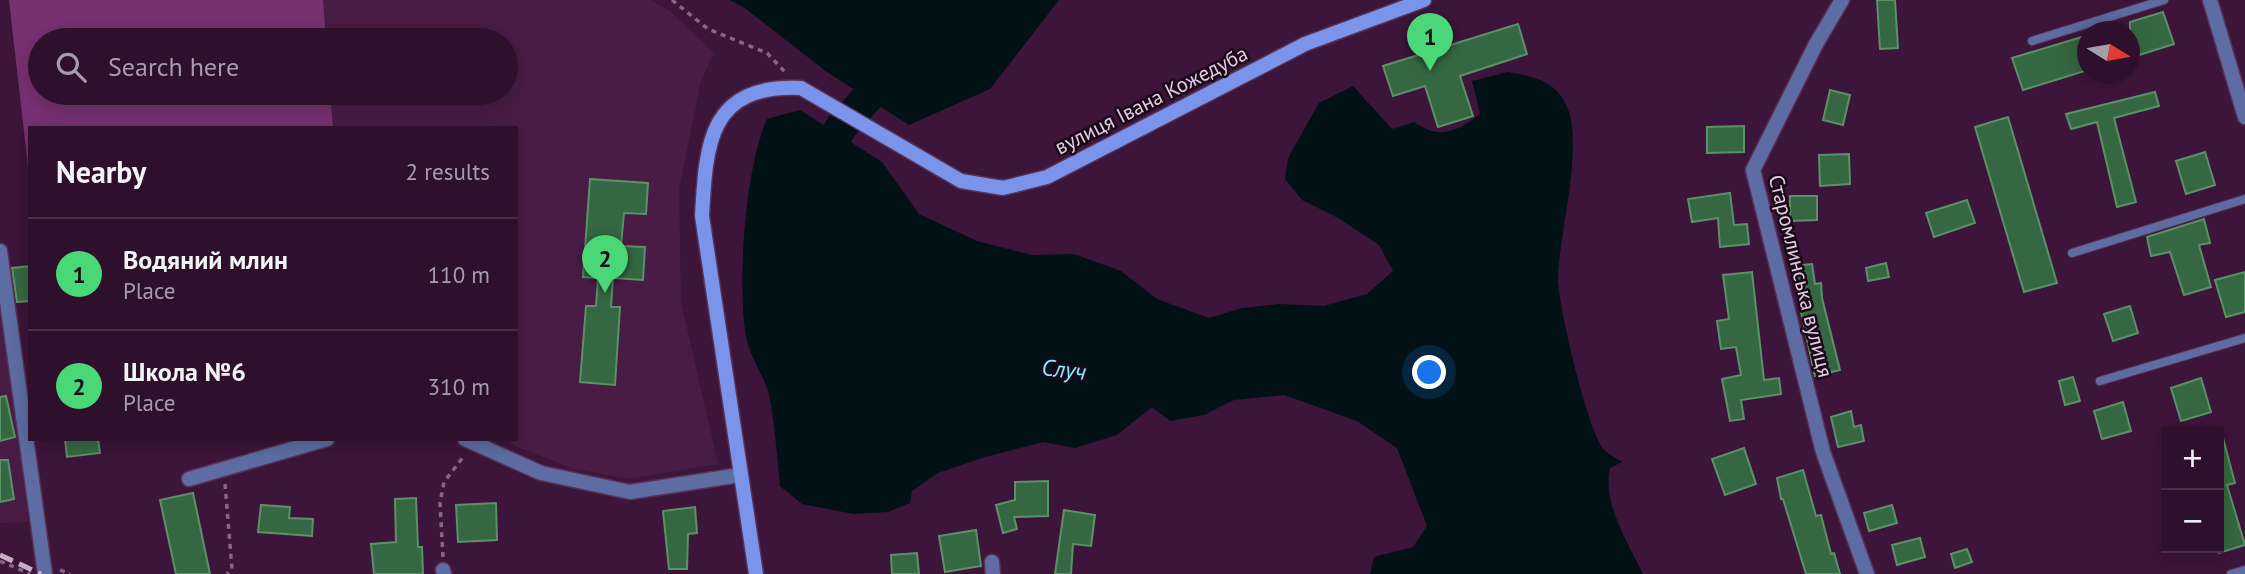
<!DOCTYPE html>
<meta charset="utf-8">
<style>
:root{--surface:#2e102c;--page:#361934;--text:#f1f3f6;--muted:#a79da9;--line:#493048;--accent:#49d778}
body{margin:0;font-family:"PT Sans",sans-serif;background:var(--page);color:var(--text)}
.controls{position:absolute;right:21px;bottom:21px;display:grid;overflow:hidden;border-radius:0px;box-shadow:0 4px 18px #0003}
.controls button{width:63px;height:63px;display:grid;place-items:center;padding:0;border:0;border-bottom:2px solid var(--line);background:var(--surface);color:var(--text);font:35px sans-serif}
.compass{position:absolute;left:2077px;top:21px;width:63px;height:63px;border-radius:50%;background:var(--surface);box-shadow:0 4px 18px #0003;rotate:101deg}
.you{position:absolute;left:1430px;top:373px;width:24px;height:24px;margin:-18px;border:5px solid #fff;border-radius:50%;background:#1a73e8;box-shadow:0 0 0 10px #1a73e833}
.badge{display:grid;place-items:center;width:46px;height:46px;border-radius:50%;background:var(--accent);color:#111;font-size:23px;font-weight:700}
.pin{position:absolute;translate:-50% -58px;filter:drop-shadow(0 2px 4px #0008)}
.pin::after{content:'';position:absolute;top:37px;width:24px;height:21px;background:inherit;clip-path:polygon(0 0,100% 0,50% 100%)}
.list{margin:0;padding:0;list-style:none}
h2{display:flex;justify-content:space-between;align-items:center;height:91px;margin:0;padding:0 28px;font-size:30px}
h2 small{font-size:23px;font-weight:400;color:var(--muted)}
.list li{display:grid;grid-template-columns:46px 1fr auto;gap:21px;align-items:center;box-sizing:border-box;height:112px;padding:0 28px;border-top:2px solid var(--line)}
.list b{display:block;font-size:26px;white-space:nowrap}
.list p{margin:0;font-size:23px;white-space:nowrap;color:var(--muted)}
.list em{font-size:23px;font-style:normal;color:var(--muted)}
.icon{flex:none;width:38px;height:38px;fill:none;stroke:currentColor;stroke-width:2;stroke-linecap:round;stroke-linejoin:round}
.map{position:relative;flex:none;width:2245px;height:574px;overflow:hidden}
.search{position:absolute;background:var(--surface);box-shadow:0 4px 18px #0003;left:28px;top:28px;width:490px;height:77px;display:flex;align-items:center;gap:18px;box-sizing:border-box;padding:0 24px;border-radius:38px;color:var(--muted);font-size:26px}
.panel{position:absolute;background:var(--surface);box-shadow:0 4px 18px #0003;left:28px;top:126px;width:490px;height:315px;border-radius:0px}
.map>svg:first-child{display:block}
</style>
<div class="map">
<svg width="2245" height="574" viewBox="0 0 2245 574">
<rect width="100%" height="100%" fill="#3d153a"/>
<g fill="#491c46" fill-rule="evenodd">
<path d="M 9,0 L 651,0 L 671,12 L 714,53 L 701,81 L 679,189 L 681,302 L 718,464 L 628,479 L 575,469 L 512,445 L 507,439 L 516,439 L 516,128 L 30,128 L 30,184 ZM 40,40 L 506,40 L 506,93 L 40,93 Z"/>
<path d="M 0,271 L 6,316 L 28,522 L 0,523 Z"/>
</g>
<path fill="#773171" d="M 9,0 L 323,0 L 326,40 L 40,40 L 40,93 L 330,93 L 333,128 L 30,128 L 30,184 Z"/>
<g fill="#011115">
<path d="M 730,0 L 1059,0 L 990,89 L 909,125 L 827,72 L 746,9 Z"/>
<path d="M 1508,72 C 1534,76 1558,82 1568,109 C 1583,153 1559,231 1558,279 C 1558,306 1588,431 1604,450 C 1608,454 1616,458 1622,462 L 1610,468 C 1602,503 1628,543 1643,574 L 1370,574 L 1374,557 L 1413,547 L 1427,526 L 1397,448 L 1357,421 L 1284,395 L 1234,400 L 1204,415 L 1170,421 L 1152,407 L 1117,435 L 1075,448 L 1043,442 L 982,458 L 938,473 L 912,491 L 910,503 L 888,512 L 854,514 L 802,504 L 780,486 C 777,456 775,425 769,395 C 764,375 749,356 746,336 C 737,281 745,169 767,119 L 800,110 L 882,162 L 919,214 L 977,241 L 1032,255 L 1074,254 L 1121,271 L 1157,299 L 1209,318 L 1242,308 L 1279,304 L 1324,306 L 1367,294 L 1393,271 L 1379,245 L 1338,218 L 1302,200 L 1285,179 L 1288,158 L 1319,103 L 1353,86 L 1392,129 L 1414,122 C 1439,140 1457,132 1480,114 L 1472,81 Z"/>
</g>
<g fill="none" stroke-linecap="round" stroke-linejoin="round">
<path stroke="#011115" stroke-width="32" d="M 818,170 L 841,127 L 908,52 L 926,0"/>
</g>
<g fill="#356842" stroke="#5c9068" stroke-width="2">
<path d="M 1877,0 L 1895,0 L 1898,48 L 1880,49 Z"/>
<path d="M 2163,12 L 2174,44 L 2130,58 L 2130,22 Z"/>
<path d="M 1518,24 L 1527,54 L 1460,76 L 1473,116 L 1438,127 L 1425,86 L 1393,96 L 1383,66 Z"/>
<path d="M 2088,35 L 2088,70 L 2023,90 L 2012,58 Z"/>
<path d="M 1830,90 L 1850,95 L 1843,125 L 1823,120 Z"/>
<path d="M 2155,92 L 2159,106 L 2114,118 L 2136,202 L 2117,207 L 2097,122 L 2071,129 L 2066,114 Z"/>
<path d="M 2008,117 L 2057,283 L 2024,292 L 1975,127 Z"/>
<path d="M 1744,126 L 1744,152 L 1707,153 L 1707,127 Z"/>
<path d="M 2205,152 L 2215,185 L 2186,194 L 2176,161 Z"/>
<path d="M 1849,154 L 1850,184 L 1820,186 L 1819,155 Z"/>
<path d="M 590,179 L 648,183 L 646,214 L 624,213 L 621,246 L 645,247 L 643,280 L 613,278 L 611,307 L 620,307 L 615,385 L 580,382 L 586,306 L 596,306 L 598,278 L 583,277 Z"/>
<path d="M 1730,193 L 1734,225 L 1747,224 L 1749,244 L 1720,247 L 1718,218 L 1692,222 L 1688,199 Z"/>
<path d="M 1790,196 L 1817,196 L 1817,220 L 1790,221 Z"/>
<path d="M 1967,200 L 1975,223 L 1934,237 L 1926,213 Z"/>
<path d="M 2204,219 L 2210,243 L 2199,245 L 2211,287 L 2184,295 L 2170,252 L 2151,256 L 2147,237 Z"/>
<path d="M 1886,263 L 1889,277 L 1868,281 L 1866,268 Z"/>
<path d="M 1812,264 L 1815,284 L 1821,283 L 1822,298 L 1840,370 L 1815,376 L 1791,266 Z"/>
<path d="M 30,266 L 30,301 L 17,302 L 12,268 Z"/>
<path d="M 1752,272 L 1764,380 L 1779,378 L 1781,394 L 1741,400 L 1744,419 L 1730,421 L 1722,379 L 1741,375 L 1736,347 L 1721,349 L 1717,321 L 1729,319 L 1723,275 Z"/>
<path d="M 2245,272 L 2245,312 L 2226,317 L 2215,280 Z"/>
<path d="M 2130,306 L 2138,333 L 2113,341 L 2104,314 Z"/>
<path d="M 2073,377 L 2080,401 L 2065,405 L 2059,381 Z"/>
<path d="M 2201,378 L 2211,412 L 2181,421 L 2171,388 Z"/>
<path d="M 6,396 L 15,437 L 0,441 L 0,397 Z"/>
<path d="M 2123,402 L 2131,431 L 2102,439 L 2094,411 Z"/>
<path d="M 1851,411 L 1854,427 L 1861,425 L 1864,441 L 1838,447 L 1831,417 Z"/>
<path d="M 2223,438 L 2235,483 L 2227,485 L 2245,545 L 2219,553 L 2219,439 Z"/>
<path d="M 65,439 L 98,439 L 100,453 L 67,457 Z"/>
<path d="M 1744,448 L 1756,484 L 1725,495 L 1712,459 Z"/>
<path d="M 0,460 L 8,460 L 14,499 L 0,502 Z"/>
<path d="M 1803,470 L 1816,516 L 1821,515 L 1831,554 L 1834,553 L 1840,574 L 1806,574 L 1783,499 L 1781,499 L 1777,478 Z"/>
<path d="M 1048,481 L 1048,516 L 1014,517 L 1017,529 L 1003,533 L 996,505 L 1015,500 L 1015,482 Z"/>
<path d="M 193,493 L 210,574 L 176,574 L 160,500 Z"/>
<path d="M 416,498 L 418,547 L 422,547 L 423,574 L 374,574 L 371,544 L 396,542 L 395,499 Z"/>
<path d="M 496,503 L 497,540 L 458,542 L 456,505 Z"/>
<path d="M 261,505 L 290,507 L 289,518 L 313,519 L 312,536 L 258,532 Z"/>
<path d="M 1892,505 L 1897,523 L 1869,531 L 1864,513 Z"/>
<path d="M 695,507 L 697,533 L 688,534 L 687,569 L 669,569 L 663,511 Z"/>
<path d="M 1064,510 L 1095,515 L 1091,546 L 1073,544 L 1071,574 L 1055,574 Z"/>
<path d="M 976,530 L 981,566 L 945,572 L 939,536 Z"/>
<path d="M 1920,538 L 1925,557 L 1897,565 L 1892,545 Z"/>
<path d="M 1967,549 L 1972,562 L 1955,568 L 1951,554 Z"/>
<path d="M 917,553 L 919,574 L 892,574 L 891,555 Z"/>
</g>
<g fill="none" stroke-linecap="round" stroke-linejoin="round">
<g stroke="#583255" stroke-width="10">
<g id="service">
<path d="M 2032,41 L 2164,0"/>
<path d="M 2072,253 L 2245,199"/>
<path d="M 2100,381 L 2245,338"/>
<path d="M 2231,574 L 2245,570"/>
</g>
</g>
<g stroke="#583255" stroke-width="17">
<g id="minor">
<path d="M 1842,0 L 1816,44 L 1753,170 L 1823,452 L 1867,574"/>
<path d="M 2210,0 L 2245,117"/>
<path d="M 0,251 L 45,574"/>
<path d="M 465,439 L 541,473 L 630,492 L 740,475"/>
<path d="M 189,479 L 327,439"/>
<path d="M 992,562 L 993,574"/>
<path d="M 443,570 L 444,574"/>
</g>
</g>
<g stroke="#583255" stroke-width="17">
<path id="secondary" d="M 756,574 L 702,216 C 706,143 709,84 801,88 L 961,181 L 1003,188 L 1047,177 L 1305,44 L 1424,0"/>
</g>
<g stroke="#876584" stroke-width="3.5" stroke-dasharray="5 5" stroke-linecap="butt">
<path d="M 672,0 L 708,29 L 767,53 L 787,74"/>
<path d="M 225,484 L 232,569 L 227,574"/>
<path d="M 443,557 L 440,503 L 444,482 L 464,456"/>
<path d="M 0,561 L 30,574"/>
<path d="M 60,570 L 70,574"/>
</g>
<use href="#service" stroke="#5d6da3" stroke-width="8"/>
<use href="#minor" stroke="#5d6da3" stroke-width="14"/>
<use href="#secondary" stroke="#7b94eb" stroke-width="14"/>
<path stroke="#c9adc6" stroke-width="5" stroke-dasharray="14 7" stroke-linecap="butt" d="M 0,555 L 41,574"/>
</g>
<g text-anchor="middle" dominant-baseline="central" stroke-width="5" stroke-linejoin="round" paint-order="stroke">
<g font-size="21" fill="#e5cbe2" stroke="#1a0919">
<text transform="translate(1151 100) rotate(-27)">вулиця Івана Кожедуба</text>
<text transform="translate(1801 276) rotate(76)">Старомлинська вулиця</text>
</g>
<g font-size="23" font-style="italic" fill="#86ebfe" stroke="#1a0919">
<text transform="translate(1064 369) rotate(6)">Случ</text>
</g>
</g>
</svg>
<div class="controls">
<button>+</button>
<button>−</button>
</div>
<svg class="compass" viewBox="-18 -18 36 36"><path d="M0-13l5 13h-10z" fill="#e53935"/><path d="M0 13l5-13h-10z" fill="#a79da9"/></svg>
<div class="you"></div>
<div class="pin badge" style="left:1430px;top:71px">1</div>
<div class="pin badge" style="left:605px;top:293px">2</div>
<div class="search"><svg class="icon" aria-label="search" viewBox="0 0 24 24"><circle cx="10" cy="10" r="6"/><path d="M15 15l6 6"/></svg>Search here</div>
<section class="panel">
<h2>Nearby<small>2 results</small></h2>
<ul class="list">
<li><span class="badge">1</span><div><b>Водяний млин</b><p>Place</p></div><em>110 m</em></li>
<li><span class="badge">2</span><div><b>Школа №6</b><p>Place</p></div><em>310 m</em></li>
</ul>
</section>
</div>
